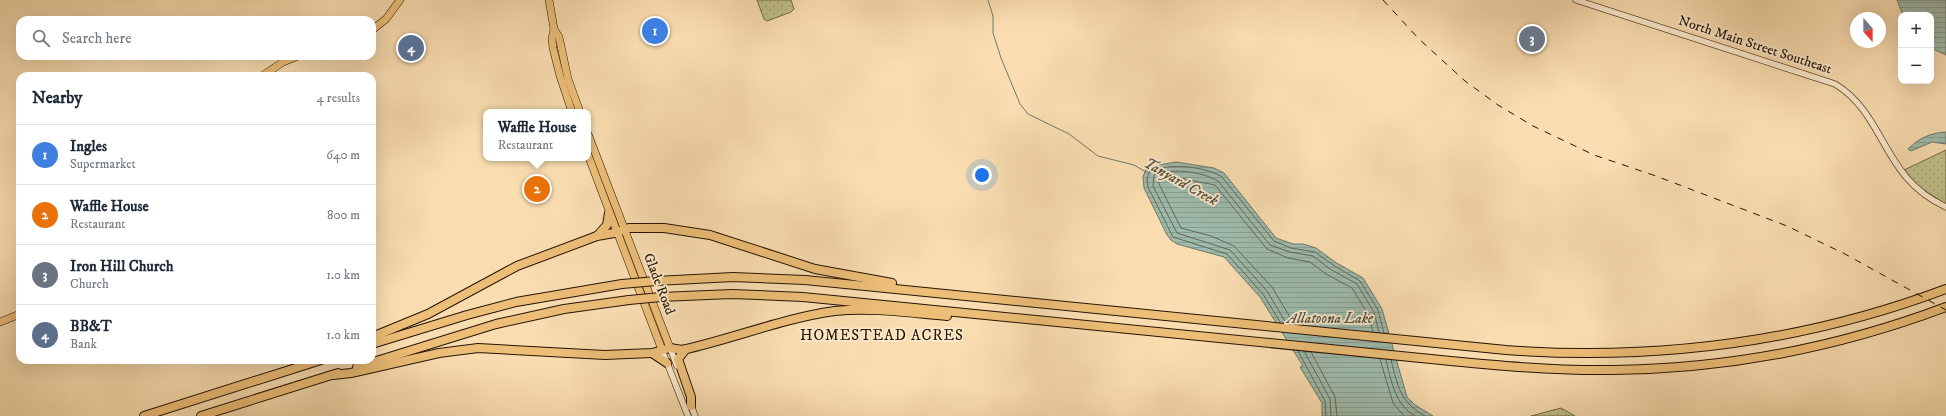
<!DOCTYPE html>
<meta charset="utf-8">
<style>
:root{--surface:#fff;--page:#f2f2f3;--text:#1f2937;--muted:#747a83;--line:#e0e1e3;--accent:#0b8043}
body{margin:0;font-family:"IM FELL DW Pica",serif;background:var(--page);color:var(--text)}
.controls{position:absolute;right:12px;top:12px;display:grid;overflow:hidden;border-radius:8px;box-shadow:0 4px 16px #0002}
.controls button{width:36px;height:36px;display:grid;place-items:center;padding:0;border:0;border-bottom:1px solid var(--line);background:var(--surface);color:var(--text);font:20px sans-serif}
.compass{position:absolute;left:1850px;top:12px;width:36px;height:36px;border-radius:50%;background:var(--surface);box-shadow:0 4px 16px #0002;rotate:159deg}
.you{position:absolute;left:982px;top:175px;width:14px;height:14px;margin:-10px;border:3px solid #fff;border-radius:50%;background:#1a73e8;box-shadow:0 0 0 6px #1a73e833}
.badge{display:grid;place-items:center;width:26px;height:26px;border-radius:50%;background:var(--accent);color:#fff;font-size:13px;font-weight:700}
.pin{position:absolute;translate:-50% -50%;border:2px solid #fff;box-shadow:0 1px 4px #0006}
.popup{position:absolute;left:483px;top:109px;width:108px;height:52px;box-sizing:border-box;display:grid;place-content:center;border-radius:8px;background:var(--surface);filter:drop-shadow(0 1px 3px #0005);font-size:13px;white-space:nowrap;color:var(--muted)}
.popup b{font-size:15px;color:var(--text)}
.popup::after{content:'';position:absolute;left:50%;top:100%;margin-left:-8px;border:8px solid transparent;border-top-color:var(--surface)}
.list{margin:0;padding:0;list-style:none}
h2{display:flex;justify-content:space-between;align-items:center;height:52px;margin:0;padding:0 16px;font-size:17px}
h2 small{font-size:13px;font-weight:400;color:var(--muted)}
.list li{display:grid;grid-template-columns:26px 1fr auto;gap:12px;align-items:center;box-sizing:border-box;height:60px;padding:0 16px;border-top:1px solid var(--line)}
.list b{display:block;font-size:15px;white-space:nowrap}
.list p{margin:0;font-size:13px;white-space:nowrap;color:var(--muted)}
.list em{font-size:13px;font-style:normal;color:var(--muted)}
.icon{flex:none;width:22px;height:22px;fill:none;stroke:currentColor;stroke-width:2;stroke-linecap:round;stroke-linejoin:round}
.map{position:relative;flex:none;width:1946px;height:416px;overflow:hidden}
.search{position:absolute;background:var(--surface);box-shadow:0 4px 16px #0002;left:16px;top:16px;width:360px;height:44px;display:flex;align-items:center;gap:10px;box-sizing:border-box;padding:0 14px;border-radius:12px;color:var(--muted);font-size:15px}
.panel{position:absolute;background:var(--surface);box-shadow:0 4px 16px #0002;left:16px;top:72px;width:360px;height:292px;border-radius:12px}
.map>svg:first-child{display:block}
</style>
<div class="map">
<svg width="1946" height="416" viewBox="0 0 1946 416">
<defs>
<pattern id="grass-dots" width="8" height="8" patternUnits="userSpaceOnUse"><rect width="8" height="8" fill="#c0c089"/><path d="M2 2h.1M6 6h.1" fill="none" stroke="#a5a474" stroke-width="1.8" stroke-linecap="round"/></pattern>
<pattern id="water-rules" width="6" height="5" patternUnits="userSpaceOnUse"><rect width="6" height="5" fill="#9ebbad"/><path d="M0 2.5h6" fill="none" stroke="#88a093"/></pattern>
</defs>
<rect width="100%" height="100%" fill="#f9ddb0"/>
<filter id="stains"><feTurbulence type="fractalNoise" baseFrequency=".005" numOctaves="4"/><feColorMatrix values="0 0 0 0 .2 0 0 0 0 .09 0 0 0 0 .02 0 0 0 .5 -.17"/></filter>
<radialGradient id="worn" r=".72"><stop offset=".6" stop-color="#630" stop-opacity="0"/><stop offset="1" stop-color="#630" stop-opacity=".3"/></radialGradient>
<g fill="url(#grass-dots)" stroke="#736a44">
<path d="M 757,0 L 791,0 L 794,9 L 791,12 L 767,21 L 764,19 Z"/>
<path d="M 1946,150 L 1946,204 L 1920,188 L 1904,170 Z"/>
<path d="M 1561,408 L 1575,416 L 1531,416 Z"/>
</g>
<g fill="url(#water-rules)" stroke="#6e7868">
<path d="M 1897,0 L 1946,0 L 1946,55 L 1931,48 L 1931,15 L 1903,15 Z"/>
<path d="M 1946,132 L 1946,144 L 1932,142 L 1911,151 L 1908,149 C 1919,138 1930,133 1946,132 Z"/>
<path d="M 1176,162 L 1214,168 L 1224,173 L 1276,238 L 1293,244 L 1303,244 L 1316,248 L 1335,262 L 1363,278 L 1382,309 L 1407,397 L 1415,405 L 1433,416 L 1322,416 L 1322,403 L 1300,367 L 1303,366 L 1260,297 L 1224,257 L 1177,244 L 1171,240 L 1167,235 L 1144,188 L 1143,177 L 1147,167 Z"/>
</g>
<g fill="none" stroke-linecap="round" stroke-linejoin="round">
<g stroke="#626756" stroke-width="1">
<path d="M 1280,322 L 1263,294 L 1227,254 L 1173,237 L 1148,187 L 1147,178 L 1150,171 C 1172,163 1200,166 1221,176 L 1274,241 L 1291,248 L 1315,252 L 1333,265 L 1360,281 L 1378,310 L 1384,333"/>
<path d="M 1286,323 L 1267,291 L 1230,250 L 1177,233 L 1153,186 L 1154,175 C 1173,168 1200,171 1218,181 L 1270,245 L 1290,252 L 1313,256 L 1330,269 L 1357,284 L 1374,312 L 1379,332"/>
<path d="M 1294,324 L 1272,287 L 1234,246 L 1211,236 L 1181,228 L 1159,184 L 1159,180 L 1175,177 L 1215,185 L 1267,249 L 1288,258 L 1310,262 L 1326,274 L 1352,288 L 1368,314 L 1373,332"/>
<path d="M 1298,351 L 1325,401 L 1326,416"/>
<path d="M 1304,351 L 1330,399 L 1331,416"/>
<path d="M 1311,352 L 1335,397 L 1337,416"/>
<path d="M 1380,359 L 1393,403 L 1404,416"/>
<path d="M 1386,360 C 1391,380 1395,405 1415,416"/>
<path d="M 1391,360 C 1398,387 1400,402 1425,416"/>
</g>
<path stroke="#6e7868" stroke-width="1" d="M 988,0 L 993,16 L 993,33 L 1001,58 L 1020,104 L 1028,114 L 1069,134 L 1098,156 L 1134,165 L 1146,172"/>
<g stroke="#5b462c" stroke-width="7">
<g id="minor">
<path d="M 1576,0 L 1835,84 C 1872,106 1881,148 1907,178 C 1918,191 1931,200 1946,207"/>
<path d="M 670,348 L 677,366"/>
<path d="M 662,350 L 688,416"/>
<path d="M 690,403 L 695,416"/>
</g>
</g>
<g stroke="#261300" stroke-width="8">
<g id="major">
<path d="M 549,0 L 554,29 L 552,39 L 553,48 L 560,76 L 572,112"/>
<path d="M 554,29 L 559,37 L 568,79 L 580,112"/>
<path d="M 372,30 L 386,19 L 400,0"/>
<path d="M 262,76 L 283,62 L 298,56"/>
<path d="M 588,134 L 670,348"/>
<path d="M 588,155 L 662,350"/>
<path d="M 0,322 L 20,314"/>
</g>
</g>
<g stroke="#261300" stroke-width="10">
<g id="highway">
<path d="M 598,235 L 607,225 L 609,213"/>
<path d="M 656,281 L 733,277 L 805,280 L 1506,350 C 1657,361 1805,342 1946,289"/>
<path d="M 661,297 L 732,294 L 803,297 L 1431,359 C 1492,365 1552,371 1612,370 C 1726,369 1840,347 1946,307"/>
<path d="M 372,337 L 428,314 L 517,266 L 597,236 L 614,233 L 629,228 L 664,228 L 710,235 L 815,269 L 892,283"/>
<path d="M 372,344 L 467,315 L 516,302 L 622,284"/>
<path d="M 686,349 L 678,359 L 691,397 L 691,406"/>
<path d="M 652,353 L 667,363"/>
<path d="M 357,367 L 496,324 L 564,309 L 629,300"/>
<path d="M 333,375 L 351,373 L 439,353 L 478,348 L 605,355 L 652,353 L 670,348 L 682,350 C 733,339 783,318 835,311 C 871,307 911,313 947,316"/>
<path d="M 144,416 L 321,360"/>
<path d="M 201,416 L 338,373"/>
</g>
</g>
<use href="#minor" stroke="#fbe9cc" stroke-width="5.5"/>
<use href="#major" stroke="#ecbe78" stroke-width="7"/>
<use href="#highway" stroke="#ecbe78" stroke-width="8"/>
<path stroke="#261300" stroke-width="1" stroke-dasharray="7 7" stroke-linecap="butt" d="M 1383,0 L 1419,39 L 1465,81 L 1498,105 L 1533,126 L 1594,155 L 1656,176 L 1787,226 L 1845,254 L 1946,310"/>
<g stroke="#261300" stroke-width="10" stroke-linecap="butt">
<g id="highway-bridge">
<path d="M 622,284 L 656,281"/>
<path d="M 629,300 L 661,297"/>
</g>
</g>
<use href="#highway-bridge" stroke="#ecbe78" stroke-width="8"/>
</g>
<g text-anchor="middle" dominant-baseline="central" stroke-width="3.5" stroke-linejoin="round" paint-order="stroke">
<g font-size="14" fill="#261300" stroke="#fbe9cc">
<text transform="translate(1755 45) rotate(18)">North Main Street Southeast</text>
<text transform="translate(659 284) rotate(69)">Glade Road</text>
</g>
<g font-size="15" font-style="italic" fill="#504e3d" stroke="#fbe9cc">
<text transform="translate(1181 182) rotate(29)">Tanyard Creek</text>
<text x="1330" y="318">Allatoona Lake</text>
</g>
<g font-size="15" letter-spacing="1" fill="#261300" stroke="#fbe9cc">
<text x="882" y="335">HOMESTEAD ACRES</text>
</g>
</g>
<rect width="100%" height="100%" filter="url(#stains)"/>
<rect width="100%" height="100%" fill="url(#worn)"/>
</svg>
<div class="controls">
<button>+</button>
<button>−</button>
</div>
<svg class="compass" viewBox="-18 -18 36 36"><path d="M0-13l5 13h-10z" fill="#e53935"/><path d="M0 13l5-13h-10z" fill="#747a83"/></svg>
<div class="you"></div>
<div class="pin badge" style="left:655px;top:31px;background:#3f7fe0">1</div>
<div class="pin badge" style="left:537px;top:189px;background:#e8710a">2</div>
<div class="popup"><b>Waffle House</b>Restaurant</div>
<div class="pin badge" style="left:1532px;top:39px;background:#6b7280">3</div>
<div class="pin badge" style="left:411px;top:48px;background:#5c6f8a">4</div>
<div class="search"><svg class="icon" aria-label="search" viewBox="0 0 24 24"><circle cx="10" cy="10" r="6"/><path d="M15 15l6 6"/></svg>Search here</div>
<section class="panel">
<h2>Nearby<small>4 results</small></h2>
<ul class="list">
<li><span class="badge" style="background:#3f7fe0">1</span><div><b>Ingles</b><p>Supermarket</p></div><em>640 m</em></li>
<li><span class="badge" style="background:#e8710a">2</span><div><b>Waffle House</b><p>Restaurant</p></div><em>800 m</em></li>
<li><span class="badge" style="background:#6b7280">3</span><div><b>Iron Hill Church</b><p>Church</p></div><em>1.0 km</em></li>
<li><span class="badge" style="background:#5c6f8a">4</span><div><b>BB&amp;T</b><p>Bank</p></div><em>1.0 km</em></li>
</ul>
</section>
</div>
